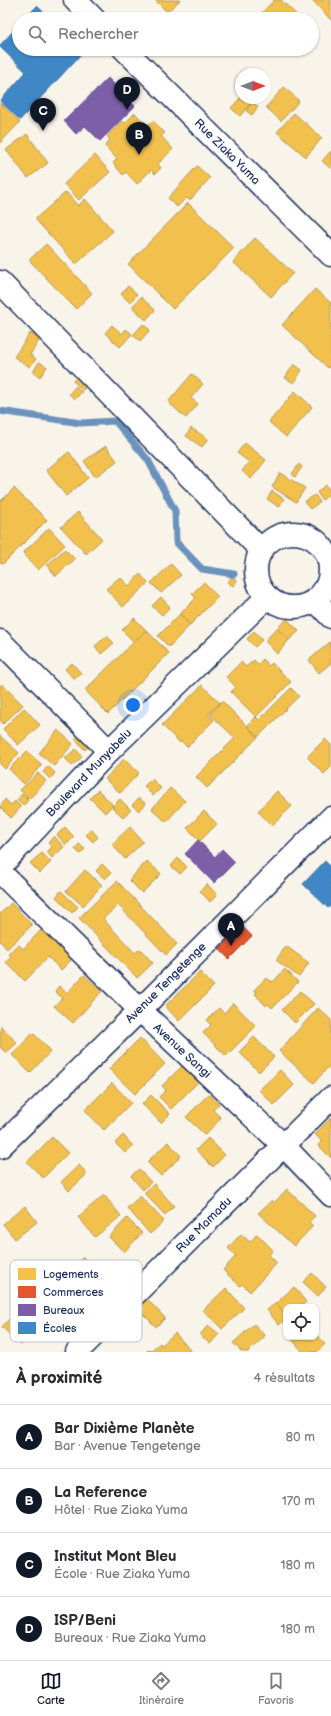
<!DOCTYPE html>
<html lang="fr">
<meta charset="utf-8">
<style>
:root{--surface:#fff;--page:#f2f2f3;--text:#2b2b33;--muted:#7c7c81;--line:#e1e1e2;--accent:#111827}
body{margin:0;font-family:"Balsamiq Sans",sans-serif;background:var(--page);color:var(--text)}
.controls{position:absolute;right:12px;bottom:12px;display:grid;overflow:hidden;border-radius:8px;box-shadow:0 1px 3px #0004}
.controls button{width:36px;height:36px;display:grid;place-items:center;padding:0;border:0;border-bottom:1px solid var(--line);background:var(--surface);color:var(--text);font:20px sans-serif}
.compass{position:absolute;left:235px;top:68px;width:36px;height:36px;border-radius:50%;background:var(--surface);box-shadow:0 1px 3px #0004;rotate:90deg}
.you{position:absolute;left:133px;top:705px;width:14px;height:14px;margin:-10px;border:3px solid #fff;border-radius:50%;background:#1a73e8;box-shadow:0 0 0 6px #1a73e833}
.badge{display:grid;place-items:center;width:26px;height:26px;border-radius:50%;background:var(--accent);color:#fff;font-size:13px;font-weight:700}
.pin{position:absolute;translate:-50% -33px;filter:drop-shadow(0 1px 2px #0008)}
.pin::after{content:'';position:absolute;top:21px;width:14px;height:12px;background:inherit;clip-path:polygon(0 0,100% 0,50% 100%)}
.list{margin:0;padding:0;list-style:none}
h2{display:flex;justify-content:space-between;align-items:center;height:52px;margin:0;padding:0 16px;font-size:17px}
h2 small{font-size:13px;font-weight:400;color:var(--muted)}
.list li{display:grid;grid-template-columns:26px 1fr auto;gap:12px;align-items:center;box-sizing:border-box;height:64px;padding:0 16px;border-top:1px solid var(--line)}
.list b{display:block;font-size:15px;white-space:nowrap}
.list p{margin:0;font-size:13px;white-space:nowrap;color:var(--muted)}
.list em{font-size:13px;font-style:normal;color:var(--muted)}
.icon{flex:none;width:22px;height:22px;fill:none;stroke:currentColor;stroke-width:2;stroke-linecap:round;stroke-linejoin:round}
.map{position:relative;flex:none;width:331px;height:1352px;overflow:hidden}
.search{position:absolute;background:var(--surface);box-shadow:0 1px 3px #0004;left:12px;right:12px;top:12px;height:44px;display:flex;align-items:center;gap:10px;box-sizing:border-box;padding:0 14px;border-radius:22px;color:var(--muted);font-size:15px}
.sheet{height:308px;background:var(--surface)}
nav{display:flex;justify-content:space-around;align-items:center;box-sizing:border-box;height:56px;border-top:1px solid var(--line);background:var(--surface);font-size:11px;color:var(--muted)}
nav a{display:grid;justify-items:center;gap:2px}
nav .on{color:var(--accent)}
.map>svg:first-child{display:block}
</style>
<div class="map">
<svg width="331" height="1352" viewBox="0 0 331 1352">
<rect width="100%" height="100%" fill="#f9f4ea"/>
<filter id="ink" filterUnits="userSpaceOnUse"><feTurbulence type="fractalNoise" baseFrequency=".025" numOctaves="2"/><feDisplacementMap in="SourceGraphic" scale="8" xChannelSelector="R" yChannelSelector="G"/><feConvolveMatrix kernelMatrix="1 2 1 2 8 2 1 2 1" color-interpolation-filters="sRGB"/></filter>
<g filter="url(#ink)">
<g fill="#f2c14e" stroke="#b29553">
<path d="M 155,0 L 180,0 L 167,12 Z"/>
<path d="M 274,0 L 281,0 L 300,18 L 261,19 L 258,17 Z"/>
<path d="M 312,0 L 331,0 L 331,20 Z"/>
<path d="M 284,87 L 299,101 L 281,121 L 266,107 Z"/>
<path d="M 241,97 L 248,98 L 252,102 L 240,116 L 231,108 Z"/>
<path d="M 252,102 L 258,107 L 252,115 L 246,111 Z"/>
<path d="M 0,103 L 20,122 L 0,143 Z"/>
<path d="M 135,113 L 147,126 L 153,121 L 165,133 L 161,136 L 173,149 L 158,164 L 161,168 L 155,174 L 151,170 L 137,184 L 126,172 L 123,175 L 113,163 L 117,159 L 105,146 L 110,140 L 107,136 L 122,121 L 125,123 Z"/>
<path d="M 294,113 L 322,138 L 306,157 L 277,132 Z"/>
<path d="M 27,134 L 48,163 L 28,178 L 6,150 Z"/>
<path d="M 331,151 L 331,169 L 322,161 Z"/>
<path d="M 95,155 L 110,172 L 79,200 L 64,184 Z"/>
<path d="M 197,166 L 210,178 L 190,200 L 186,198 L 177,207 L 168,198 Z"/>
<path d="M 66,192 L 78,206 L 85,199 L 113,231 L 76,264 L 35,219 Z"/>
<path d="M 188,203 L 234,248 L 173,309 L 128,264 Z"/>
<path d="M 255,238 L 293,273 L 271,297 L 233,262 Z"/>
<path d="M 46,244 L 92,293 L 76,309 L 29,260 Z"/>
<path d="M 128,286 L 137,294 L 130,303 L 121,294 Z"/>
<path d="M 315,289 L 331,303 L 331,364 L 328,368 L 282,325 Z"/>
<path d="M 141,297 L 155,310 L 146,320 L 132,307 Z"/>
<path d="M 143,324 L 150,330 L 140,341 L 133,335 Z"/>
<path d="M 112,325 L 122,334 L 126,329 L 132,334 L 120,347 L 105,333 Z"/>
<path d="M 30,333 L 40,339 L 30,355 L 36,359 L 30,367 L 14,357 Z"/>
<path d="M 39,362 L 47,367 L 40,377 L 33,372 Z"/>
<path d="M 294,364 L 302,370 L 294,383 L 285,378 Z"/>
<path d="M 83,370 L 93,378 L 83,390 L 73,381 Z"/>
<path d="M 192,374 L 203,384 L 191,398 L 198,404 L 186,418 L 168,402 Z"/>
<path d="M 76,386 L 82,392 L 75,399 L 69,394 Z"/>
<path d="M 295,391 L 312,407 L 286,437 L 269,422 Z"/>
<path d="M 191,428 L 208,439 L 202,447 L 186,436 Z"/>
<path d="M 245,443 L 266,460 L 251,479 L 242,471 L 249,462 L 237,453 Z"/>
<path d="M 106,446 L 117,461 L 95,477 L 84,461 Z"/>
<path d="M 69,452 L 88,478 L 66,496 L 46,470 Z"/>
<path d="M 299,464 L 302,467 L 295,477 L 292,474 Z"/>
<path d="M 280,473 L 305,488 L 296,502 L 272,487 Z"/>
<path d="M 326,485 L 331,493 L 322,500 L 317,492 Z"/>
<path d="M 14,488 L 47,520 L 3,564 L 0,562 L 0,502 Z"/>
<path d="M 272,491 L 284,499 L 279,507 L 267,499 Z"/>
<path d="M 315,495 L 320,502 L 310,509 L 304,502 Z"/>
<path d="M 78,512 L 102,539 L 86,554 L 61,527 Z"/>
<path d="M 49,528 L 65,545 L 38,570 L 23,553 Z"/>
<path d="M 65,549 L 75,559 L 56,576 L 47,565 Z"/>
<path d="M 171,564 L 181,575 L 161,593 L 151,583 Z"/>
<path d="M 140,574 L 148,583 L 123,607 L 106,589 L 120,577 L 129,586 Z"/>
<path d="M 231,577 L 237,580 L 234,586 L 228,583 Z"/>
<path d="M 204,582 L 218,597 L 190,625 L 180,614 L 196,598 L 192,594 Z"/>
<path d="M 161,597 L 170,607 L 162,615 L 152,606 Z"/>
<path d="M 180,614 L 190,625 L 169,647 L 158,636 Z"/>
<path d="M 134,618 L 146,630 L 134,642 L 122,630 Z"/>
<path d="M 287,619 L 299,631 L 289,640 L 277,628 Z"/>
<path d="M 277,628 L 289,640 L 277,654 L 265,641 Z"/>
<path d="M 146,630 L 169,653 L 108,714 L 85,690 Z"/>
<path d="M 254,631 L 262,640 L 255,647 L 247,639 Z"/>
<path d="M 107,636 L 114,643 L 101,654 L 95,646 Z"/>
<path d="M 330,642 L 331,663 L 319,673 L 309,660 Z"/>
<path d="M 263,659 L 269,666 L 272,663 L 291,682 L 256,717 L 231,692 L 236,687 L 226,677 L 241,662 L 246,667 L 254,660 L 258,665 Z"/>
<path d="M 72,663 L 81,673 L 74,679 L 65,669 Z"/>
<path d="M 2,684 L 23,705 L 3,724 L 0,720 L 0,686 Z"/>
<path d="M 202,685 L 220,703 L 208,714 L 214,720 L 187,747 L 181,741 L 180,743 L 162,725 Z"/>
<path d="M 291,688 L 299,696 L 258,737 L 247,726 L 256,717 L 259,720 Z"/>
<path d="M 222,701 L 258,737 L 207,788 L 196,777 L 235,738 L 210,714 Z"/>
<path d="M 24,708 L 40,725 L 18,745 L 3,729 Z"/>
<path d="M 58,730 L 73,744 L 54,766 L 39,753 Z"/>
<path d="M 81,733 L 91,744 L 85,750 L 75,739 Z"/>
<path d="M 0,736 L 19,753 L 5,769 L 0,764 Z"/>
<path d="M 325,739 L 331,745 L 331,767 L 324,774 L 307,757 Z"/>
<path d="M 76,749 L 82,757 L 72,766 L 65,758 Z"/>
<path d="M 27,751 L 42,765 L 24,784 L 9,769 Z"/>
<path d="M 124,759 L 139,773 L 120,793 L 105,779 Z"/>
<path d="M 48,766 L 55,773 L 50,779 L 43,772 Z"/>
<path d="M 38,773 L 46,781 L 29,799 L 20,790 Z"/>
<path d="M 152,779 L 161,788 L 153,796 L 144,786 Z"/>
<path d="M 170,788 L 185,801 L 166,822 L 152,809 Z"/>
<path d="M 98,790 L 113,805 L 105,813 L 90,798 Z"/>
<path d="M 277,791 L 292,806 L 272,826 L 258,811 Z"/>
<path d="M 22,794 L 28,800 L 23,806 L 17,800 Z"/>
<path d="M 139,798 L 146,804 L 139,811 L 132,805 Z"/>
<path d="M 5,799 L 11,805 L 15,801 L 21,807 L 11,818 L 0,807 Z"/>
<path d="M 120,799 L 131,810 L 123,817 L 112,807 Z"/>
<path d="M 204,811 L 217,824 L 200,841 L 187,828 Z"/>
<path d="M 65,827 L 74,837 L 66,845 L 57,835 Z"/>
<path d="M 130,827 L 143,842 L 125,859 L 112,844 Z"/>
<path d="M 91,829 L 98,837 L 93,842 L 86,835 Z"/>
<path d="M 54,836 L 64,847 L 52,858 L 47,852 L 52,847 L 48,843 Z"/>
<path d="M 79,844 L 85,849 L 80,854 L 75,849 Z"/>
<path d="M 42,853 L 51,862 L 40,873 L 30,863 Z"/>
<path d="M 178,858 L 187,867 L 180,874 L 171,866 Z"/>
<path d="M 147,861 L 161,874 L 142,893 L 129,880 Z"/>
<path d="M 102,864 L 111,873 L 105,879 L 96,871 Z"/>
<path d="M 85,870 L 102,885 L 83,906 L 66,891 Z"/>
<path d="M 117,881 L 177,944 L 166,955 L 118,905 L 103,919 L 135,953 L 140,949 L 153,963 L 137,978 L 79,918 Z"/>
<path d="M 207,884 L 217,895 L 210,902 L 200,891 Z"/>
<path d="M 61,891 L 78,907 L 72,913 L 56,897 Z"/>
<path d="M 11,903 L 32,925 L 7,949 L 0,941 L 0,914 Z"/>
<path d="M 44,927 L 74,957 L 61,970 L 48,957 L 25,981 L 6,962 L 11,957 L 8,954 L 18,944 L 23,949 Z"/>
<path d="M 286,946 L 309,963 L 299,977 L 276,960 Z"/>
<path d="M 285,969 L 298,982 L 272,1008 L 268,1004 L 266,1006 L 255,994 L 257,992 L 254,990 L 266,978 L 273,982 Z"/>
<path d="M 200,972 L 214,986 L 179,1021 L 165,1006 Z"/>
<path d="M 84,975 L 102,991 L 73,1023 L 54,1006 L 62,998 L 55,991 L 59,986 L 67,993 Z"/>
<path d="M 300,991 L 314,1004 L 295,1023 L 282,1010 Z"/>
<path d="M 233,1003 L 256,1026 L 226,1056 L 203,1033 L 211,1025 L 207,1020 L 219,1008 L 224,1013 Z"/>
<path d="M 318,1008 L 331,1020 L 331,1064 L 314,1083 L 279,1051 Z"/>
<path d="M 1,1026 L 17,1043 L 6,1053 L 0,1047 Z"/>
<path d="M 33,1033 L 51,1051 L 30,1073 L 12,1055 Z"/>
<path d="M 254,1037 L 274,1057 L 259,1072 L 239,1052 Z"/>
<path d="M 140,1038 L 165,1064 L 135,1094 L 109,1069 Z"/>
<path d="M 192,1064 L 204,1076 L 171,1109 L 159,1097 L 166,1090 L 162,1086 L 183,1065 L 187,1069 Z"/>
<path d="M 280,1070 L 294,1085 L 274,1105 L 259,1090 Z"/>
<path d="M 112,1083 L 131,1103 L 104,1130 L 85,1110 Z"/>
<path d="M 209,1094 L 219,1104 L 213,1110 L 221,1118 L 205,1135 L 186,1117 Z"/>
<path d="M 151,1095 L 170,1114 L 161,1123 L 142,1104 Z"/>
<path d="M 331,1118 L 331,1158 L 318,1145 L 322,1142 L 315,1134 Z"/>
<path d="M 123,1135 L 133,1146 L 125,1153 L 115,1143 Z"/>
<path d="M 52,1137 L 68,1153 L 43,1178 L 27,1162 Z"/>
<path d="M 208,1138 L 225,1155 L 213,1167 L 196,1150 Z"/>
<path d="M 168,1142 L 181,1156 L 161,1176 L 147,1162 Z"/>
<path d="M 79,1165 L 87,1174 L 69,1191 L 61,1182 Z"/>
<path d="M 139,1169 L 151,1182 L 143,1190 L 131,1176 Z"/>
<path d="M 154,1184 L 174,1206 L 165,1215 L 144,1193 Z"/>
<path d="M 287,1189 L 315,1216 L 309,1222 L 313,1226 L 294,1246 L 258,1213 L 272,1200 L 274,1203 Z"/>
<path d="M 104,1195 L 121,1216 L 95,1237 L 78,1217 Z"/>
<path d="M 140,1196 L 164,1221 L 150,1234 L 127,1208 Z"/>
<path d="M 25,1206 L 37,1222 L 15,1239 L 3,1224 Z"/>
<path d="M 127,1218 L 142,1233 L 124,1252 L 109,1237 Z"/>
<path d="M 241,1234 L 250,1242 L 257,1234 L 273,1250 L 269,1255 L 277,1263 L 250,1292 L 242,1284 L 240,1286 L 223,1270 L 236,1256 L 228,1248 Z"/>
<path d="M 83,1257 L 102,1276 L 81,1298 L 62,1279 Z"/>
<path d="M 312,1273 L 326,1287 L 318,1296 L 303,1282 Z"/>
<path d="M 294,1287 L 306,1302 L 300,1307 L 286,1307 L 286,1315 L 276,1303 Z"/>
<path d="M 226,1288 L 244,1308 L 222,1329 L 203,1310 Z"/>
<path d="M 147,1299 L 165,1318 L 156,1327 L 138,1309 Z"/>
<path d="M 26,1300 L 46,1319 L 21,1345 L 2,1327 Z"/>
<path d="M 276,1303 L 286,1315 L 286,1319 L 279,1325 L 267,1310 Z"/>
<path d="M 254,1324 L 265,1336 L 248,1352 L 242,1352 L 233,1343 Z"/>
<path d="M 208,1325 L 219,1334 L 210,1344 L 200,1335 Z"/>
<path d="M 175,1333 L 192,1352 L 146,1352 L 148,1350 L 150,1351 L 160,1343 L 162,1345 Z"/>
<path d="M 316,1334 L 325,1344 L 317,1352 L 303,1352 L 290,1337 L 316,1337 Z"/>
</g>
<path fill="#e4572e" stroke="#a84b3c" d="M 242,926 L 252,936 L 229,959 L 219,949 Z"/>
<g fill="#7b5ea7" stroke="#5e5091">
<path d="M 108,78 L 135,106 L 100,141 L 85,126 L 76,134 L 64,121 Z"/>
<path d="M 198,840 L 215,857 L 222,849 L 235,862 L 214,883 L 185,854 Z"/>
</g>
<g fill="#3f88c5" stroke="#346da6">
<path d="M 37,6 L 51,19 L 24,19 Z"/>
<path d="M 19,25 L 19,49 L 82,49 L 84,51 L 20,120 L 0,101 L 26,72 L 0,47 L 0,45 Z"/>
<path d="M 325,861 L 331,867 L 331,906 L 328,908 L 303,884 Z"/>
</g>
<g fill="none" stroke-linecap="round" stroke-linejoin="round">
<path stroke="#6a92bd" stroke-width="7" d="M 0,411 L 81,423 L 115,421 L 148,460 L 175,511 L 176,542 L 202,569 L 234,574"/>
<g stroke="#1b2f5e" stroke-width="25">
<g id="street">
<path d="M 75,0 L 94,19"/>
<path d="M 124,49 L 331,255"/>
<path d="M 0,282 L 261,550"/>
<path d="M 0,641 L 109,751"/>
<path d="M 0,872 L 140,1010 L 284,1146 L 331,1195"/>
<path d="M 0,1147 L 140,1010 L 331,818"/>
<path d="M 77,1352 L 331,1098"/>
</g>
</g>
<g stroke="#1b2f5e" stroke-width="25">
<g id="secondary">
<circle cx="293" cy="570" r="37"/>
<path d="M 315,600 L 331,617"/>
<path d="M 0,867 L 109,751 L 267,597"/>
</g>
</g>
<use href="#street" stroke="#fff" stroke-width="22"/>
<use href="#secondary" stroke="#fff" stroke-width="22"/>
</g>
</g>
<g text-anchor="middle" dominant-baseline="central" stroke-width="4" stroke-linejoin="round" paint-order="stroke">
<g font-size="12" fill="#1b2f5e" stroke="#fff">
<text transform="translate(227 152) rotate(45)">Rue Ziaka Yuma</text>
<text transform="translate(89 773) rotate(-46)">Boulevard Munyabelu</text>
<text transform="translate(166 983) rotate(-45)">Avenue Tengetenge</text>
<text transform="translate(182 1051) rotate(43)">Avenue Sangi</text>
<text transform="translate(204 1225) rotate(-45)">Rue Mamadu</text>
</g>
</g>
<rect x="10" y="1260" width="132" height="82" rx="6" fill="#fff" stroke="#bbc1cf" stroke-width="1"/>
<rect x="18" y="1268" width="18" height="12" fill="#f2c14e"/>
<rect x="18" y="1286" width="18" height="12" fill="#e4572e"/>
<rect x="18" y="1304" width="18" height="12" fill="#7b5ea7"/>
<rect x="18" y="1322" width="18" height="12" fill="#3f88c5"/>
<g font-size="11" fill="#1b2f5e">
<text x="43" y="1278">Logements</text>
<text x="43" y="1296">Commerces</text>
<text x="43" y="1314">Bureaux</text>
<text x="43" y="1332">Écoles</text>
</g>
</svg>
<div class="controls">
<button><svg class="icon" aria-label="locate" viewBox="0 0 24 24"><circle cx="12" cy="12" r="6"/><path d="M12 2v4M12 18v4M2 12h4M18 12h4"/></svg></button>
</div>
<svg class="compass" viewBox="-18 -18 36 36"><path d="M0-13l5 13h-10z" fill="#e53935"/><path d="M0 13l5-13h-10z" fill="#7c7c81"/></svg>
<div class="you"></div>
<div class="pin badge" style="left:231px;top:946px">A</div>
<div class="pin badge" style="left:139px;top:155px">B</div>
<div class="pin badge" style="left:43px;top:131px">C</div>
<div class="pin badge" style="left:127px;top:110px">D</div>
<div class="search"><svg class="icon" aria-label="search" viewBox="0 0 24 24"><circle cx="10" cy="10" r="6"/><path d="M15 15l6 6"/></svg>Rechercher</div>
</div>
<section class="sheet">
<h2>À proximité<small>4 résultats</small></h2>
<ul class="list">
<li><span class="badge">A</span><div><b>Bar Dixième Planète</b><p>Bar · Avenue Tengetenge</p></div><em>80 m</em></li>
<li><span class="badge">B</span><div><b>La Reference</b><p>Hôtel · Rue Ziaka Yuma</p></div><em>170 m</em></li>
<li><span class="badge">C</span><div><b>Institut Mont Bleu</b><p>École · Rue Ziaka Yuma</p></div><em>180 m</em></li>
<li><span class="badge">D</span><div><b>ISP/Beni</b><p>Bureaux · Rue Ziaka Yuma</p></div><em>180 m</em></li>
</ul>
</section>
<nav>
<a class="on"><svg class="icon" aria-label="map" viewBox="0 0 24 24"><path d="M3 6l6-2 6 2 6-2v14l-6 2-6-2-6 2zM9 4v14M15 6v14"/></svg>Carte</a>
<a><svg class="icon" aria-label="directions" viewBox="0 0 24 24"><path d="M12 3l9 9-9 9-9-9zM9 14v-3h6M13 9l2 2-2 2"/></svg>Itinéraire</a>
<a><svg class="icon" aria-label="saved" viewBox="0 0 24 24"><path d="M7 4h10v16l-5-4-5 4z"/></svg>Favoris</a>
</nav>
